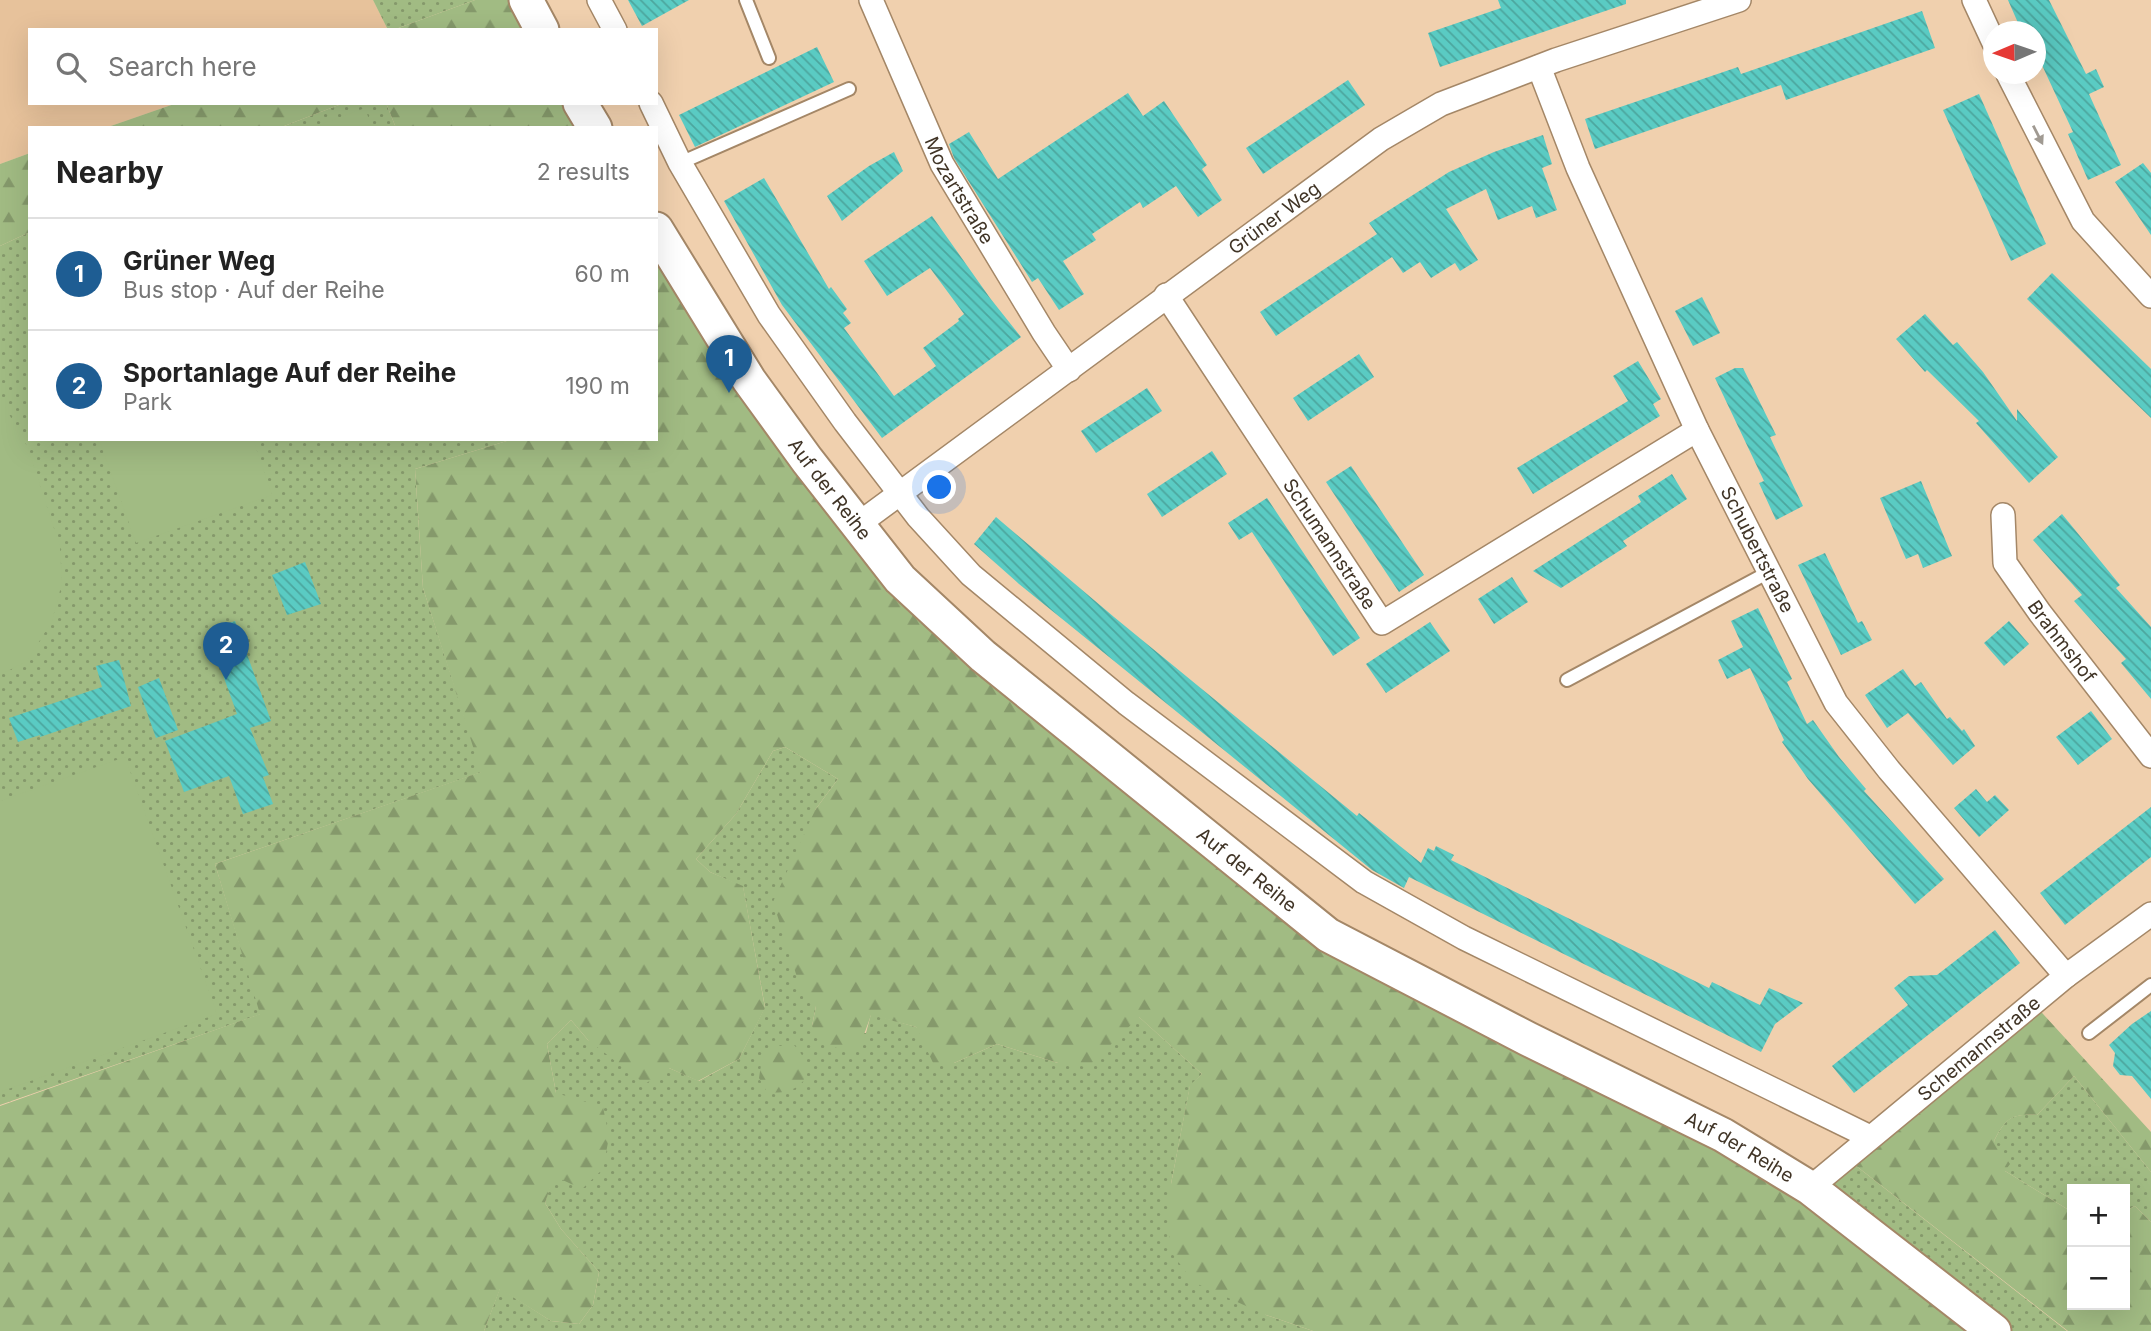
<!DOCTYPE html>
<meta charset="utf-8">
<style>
:root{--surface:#fff;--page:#f6f6f6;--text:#222;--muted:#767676;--line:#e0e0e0;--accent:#1e5d93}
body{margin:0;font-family:Inter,sans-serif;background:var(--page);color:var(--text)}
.controls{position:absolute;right:21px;bottom:21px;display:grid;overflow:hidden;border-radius:0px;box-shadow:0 7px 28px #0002}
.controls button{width:63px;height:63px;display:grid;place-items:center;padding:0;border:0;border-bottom:2px solid var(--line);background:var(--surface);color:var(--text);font:35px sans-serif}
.compass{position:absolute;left:1983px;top:21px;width:63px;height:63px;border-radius:50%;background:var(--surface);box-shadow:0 7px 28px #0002;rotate:268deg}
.you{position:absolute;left:940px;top:488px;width:24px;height:24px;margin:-18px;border:5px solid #fff;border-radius:50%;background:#1a73e8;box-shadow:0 0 0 10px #1a73e833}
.badge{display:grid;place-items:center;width:46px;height:46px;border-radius:50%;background:var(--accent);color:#fff;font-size:23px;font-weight:700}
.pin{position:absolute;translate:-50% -58px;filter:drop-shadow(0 2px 4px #0008)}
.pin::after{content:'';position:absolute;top:37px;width:24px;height:21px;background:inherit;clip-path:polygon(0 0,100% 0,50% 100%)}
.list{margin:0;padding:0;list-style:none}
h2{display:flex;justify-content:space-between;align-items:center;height:91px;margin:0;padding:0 28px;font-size:30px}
h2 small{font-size:23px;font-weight:400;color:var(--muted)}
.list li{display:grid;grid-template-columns:46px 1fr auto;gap:21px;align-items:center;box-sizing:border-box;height:112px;padding:0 28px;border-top:2px solid var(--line)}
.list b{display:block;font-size:26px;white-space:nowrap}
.list p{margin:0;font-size:23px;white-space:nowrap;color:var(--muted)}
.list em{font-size:23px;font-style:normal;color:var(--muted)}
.icon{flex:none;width:38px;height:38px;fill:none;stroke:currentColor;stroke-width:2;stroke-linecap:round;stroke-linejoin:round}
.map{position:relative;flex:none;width:2151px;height:1331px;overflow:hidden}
.search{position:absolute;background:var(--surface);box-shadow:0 7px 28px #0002;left:28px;top:28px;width:630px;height:77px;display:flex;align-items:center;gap:18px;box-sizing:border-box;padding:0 24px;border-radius:0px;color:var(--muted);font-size:26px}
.panel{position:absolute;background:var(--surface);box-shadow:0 7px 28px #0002;left:28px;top:126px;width:630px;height:315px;border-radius:0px}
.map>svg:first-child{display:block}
</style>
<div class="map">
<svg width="2151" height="1331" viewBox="0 0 2151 1331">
<defs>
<pattern id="grass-dots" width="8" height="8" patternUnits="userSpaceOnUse" patternTransform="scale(1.75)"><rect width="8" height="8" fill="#a1bb83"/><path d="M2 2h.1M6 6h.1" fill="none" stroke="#85996b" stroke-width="1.8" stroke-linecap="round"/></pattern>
<pattern id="forest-firs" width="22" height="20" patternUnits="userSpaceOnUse" patternTransform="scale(1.75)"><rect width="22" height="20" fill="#a1bb83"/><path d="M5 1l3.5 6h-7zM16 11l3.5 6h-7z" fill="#85996b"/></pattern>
<pattern id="building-back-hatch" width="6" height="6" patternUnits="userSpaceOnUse" patternTransform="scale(1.75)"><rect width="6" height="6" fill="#5acbc3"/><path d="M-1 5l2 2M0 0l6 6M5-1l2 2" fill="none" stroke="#4ca69e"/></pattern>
</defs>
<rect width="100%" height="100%" fill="#f0d0ae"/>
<path fill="#e7c29b" d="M 0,0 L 373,0 L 388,30 L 30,30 L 30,103 L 177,103 L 105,128 L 30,128 L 30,153 L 0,164 Z"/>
<g fill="url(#grass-dots)">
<path d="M 373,0 L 475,0 L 393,30 L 388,30 Z"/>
<path d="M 344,103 L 386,103 L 396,128 L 279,128 Z"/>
<path d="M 30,232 L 30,439 L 513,439 L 415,469 L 423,588 L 482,772 L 215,864 L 261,1014 L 0,1105 L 0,246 Z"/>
<path d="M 785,747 L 838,779 L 815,810 L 816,1006 L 812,1026 L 866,1033 L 871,1014 L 916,1027 L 954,1063 L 997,1044 L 1058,1063 L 1138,1016 L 1202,1074 L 1190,1086 L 1171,1184 L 1266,1315 L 1313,1331 L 484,1331 L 500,1288 L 551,1321 L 579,1324 L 593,1305 L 599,1272 L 561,1229 L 545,1203 L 553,1175 L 556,1093 L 547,1044 L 571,1020 L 588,1040 L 669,1068 L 699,1081 L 739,1059 L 765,1007 L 743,887 L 710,872 L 696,859 L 736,814 L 773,751 Z"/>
<path d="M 2074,1076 L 2151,1172 L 2151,1222 L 2135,1206 L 2125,1211 L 2125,1189 L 2072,1189 L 2072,1212 L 2005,1171 L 1994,1141 C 2006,1118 2010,1114 2037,1115 Z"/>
<path d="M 1855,1165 L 2067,1331 L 1992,1331 L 1809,1189 Z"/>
</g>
<g fill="url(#forest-firs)">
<path d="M 475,0 L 519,0 L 535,30 L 393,30 Z"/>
<path d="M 177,103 L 344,103 L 279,128 L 105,128 Z"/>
<path d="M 386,103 L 575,103 L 590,128 L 396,128 Z"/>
<path d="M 30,153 L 30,232 L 0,246 L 0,164 Z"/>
<path d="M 656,238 L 893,581 L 1240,872 L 1723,1137 L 1992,1331 L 1313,1331 L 1266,1315 L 1193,1282 L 1169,1249 L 1171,1184 L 1190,1085 L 1202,1074 L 1139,1017 L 1088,1067 L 1058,1063 L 997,1044 L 954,1063 L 935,1067 L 916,1027 L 871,1015 C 859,1050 857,1057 820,1042 L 812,1026 L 816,1006 L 804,999 L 773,902 L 815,810 L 838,779 L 785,747 L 773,751 L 736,814 L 696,859 L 710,872 L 743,886 L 765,1008 L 739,1059 L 698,1081 L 669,1068 L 645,1084 L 588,1040 L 571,1020 L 547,1044 L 556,1093 L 603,1107 L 609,1137 L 603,1169 L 582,1189 L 554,1176 L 545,1203 L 561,1229 L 599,1272 L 593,1305 L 579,1324 L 551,1321 L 500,1289 L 484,1331 L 0,1331 L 0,1106 L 260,1014 L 215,864 L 481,772 L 423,588 L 415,469 L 513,439 L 656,439 Z"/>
<path d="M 2033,1003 L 2151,1132 L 2151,1172 L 2074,1076 L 2037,1115 C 2011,1114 2006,1118 1994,1141 L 2010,1164 L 2005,1171 L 2072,1212 L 2072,1305 L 2125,1305 L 2125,1211 L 2135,1206 L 2151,1222 L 2151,1331 L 2068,1331 L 1855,1165 Z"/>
<path d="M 794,1045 C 821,1073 801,1096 767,1092 L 759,1078 L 763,1053 L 779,1046 Z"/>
</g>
<g fill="#a1bb83">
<path d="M 365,108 L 372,128 L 311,128 Z"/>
<path d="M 0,398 L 28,448 L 60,547 L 62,583 L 52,621 L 27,661 L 0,675 Z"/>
<path d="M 99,439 L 253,439 L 272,495 L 136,543 Z"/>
<path d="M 125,757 L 217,1014 L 0,1092 L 0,801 Z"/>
</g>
<g fill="url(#building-back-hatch)">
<path d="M 628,0 L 689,0 L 642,26 Z"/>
<path d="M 1498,0 L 1626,0 L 1626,4 L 1440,67 L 1428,33 L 1501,8 Z"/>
<path d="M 2008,0 L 2049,0 L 2086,74 L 2096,69 L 2104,87 L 2089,94 L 2121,165 L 2088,180 L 2068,134 L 2073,132 L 2035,50 L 2035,32 L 2022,32 Z"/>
<path d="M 1922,11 L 1935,48 L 1786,100 L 1781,85 L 1595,149 L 1585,119 L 1738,67 L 1741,74 Z"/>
<path d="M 817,47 L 834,82 L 695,147 L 679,115 Z"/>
<path d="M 1348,80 L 1365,105 L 1263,174 L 1246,148 Z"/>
<path d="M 1128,93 L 1143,116 L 1164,101 L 1207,165 L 1202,169 L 1222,200 L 1198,217 L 1176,186 L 1143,208 L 1140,202 L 1092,234 L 1096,240 L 1063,261 L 1084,294 L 1059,310 L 1038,278 L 1032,282 L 954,158 L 949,144 L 969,132 L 998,179 Z"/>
<path d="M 1979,94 L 2046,244 L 2011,261 L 1943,110 Z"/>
<path d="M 1543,135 L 1552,164 L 1542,168 L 1557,210 L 1536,218 L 1532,206 L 1498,220 L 1486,189 L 1446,209 L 1478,260 L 1460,271 L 1455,263 L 1431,278 L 1420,262 L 1403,273 L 1392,257 L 1276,336 L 1260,312 L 1377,234 L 1369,223 L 1449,172 L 1494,152 Z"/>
<path d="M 894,152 L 903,171 L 842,221 L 827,196 L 869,166 Z"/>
<path d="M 2143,163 L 2151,173 L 2151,235 L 2115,182 Z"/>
<path d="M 764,178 L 829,289 L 831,287 L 847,309 L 843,313 L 851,323 L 844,328 L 894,396 L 936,366 L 923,348 L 959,321 L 958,319 L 964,314 L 930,268 L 887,296 L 864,261 L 932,216 L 990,298 L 1021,337 L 882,438 L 782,305 L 724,201 Z"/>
<path d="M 2052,273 L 2151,369 L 2151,418 L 2027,299 Z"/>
<path d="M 1702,297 L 1720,333 L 1693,346 L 1675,311 Z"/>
<path d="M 1925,314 L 1953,345 L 1957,342 L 1983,372 L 2017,421 L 2017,409 L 2058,457 L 2029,483 L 1976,423 L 1979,421 L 1927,370 L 1925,372 L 1896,339 Z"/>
<path d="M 1359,354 L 1374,377 L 1308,421 L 1293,398 Z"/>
<path d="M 1638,361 L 1661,399 L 1653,404 L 1660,416 L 1533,494 L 1517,468 L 1628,401 L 1613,376 Z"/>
<path d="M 1735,368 L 1743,368 L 1776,435 L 1770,437 L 1803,506 L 1776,520 L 1759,483 L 1764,481 L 1715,378 Z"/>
<path d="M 1147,388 L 1162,411 L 1096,453 L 1081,431 Z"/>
<path d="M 1212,451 L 1227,474 L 1162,517 L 1147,494 Z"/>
<path d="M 1351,466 L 1424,575 L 1399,592 L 1326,482 Z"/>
<path d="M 1672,474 L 1687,499 L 1623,541 L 1627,546 L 1561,588 L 1533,571 L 1641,502 L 1638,496 Z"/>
<path d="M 1921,481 L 1952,556 L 1923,568 L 1918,554 L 1906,559 L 1880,498 Z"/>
<path d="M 1267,498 L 1360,638 L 1333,656 L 1252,532 L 1239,540 L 1228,523 Z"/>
<path d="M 2062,514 L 2120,585 L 2116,588 L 2151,627 L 2151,699 L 2121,663 L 2126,659 L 2074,601 L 2082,595 L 2033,540 Z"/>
<path d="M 996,517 L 1114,617 L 1357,816 L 1359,813 L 1421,863 L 1428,848 L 1434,851 L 1436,846 L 1454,855 L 1451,860 L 1709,988 L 1712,982 L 1760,1005 L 1769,988 L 1803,1003 L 1775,1024 L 1761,1052 L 1409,877 L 1404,888 L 1372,870 L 1019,584 L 974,544 Z"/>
<path d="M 1825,553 L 1858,623 L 1862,621 L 1872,640 L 1841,655 L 1798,565 Z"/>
<path d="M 305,562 L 321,604 L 287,615 L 272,575 Z"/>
<path d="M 1512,577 L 1528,602 L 1494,624 L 1478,599 Z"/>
<path d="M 1758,608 L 1792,679 L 1787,682 L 1807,724 L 1813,720 L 1839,757 L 1866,789 L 1864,791 L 1944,879 L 1915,904 L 1808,779 L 1782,742 L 1784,740 L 1750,668 L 1727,679 L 1718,660 L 1743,647 L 1731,621 Z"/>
<path d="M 235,621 L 271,721 L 250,728 L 269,775 L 263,777 L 273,804 L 243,814 L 229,776 L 184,792 L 165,741 L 237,714 L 207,631 Z"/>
<path d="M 2009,621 L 2029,644 L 2004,666 L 1984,643 Z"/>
<path d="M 1430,622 L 1450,651 L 1386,693 L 1366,664 Z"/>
<path d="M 119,660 L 131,706 L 40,737 L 40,735 L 18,742 L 9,718 L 102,687 L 96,666 Z"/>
<path d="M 1903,669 L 1915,686 L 1921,682 L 1947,719 L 1950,717 L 1962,731 L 1964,729 L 1975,746 L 1953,765 L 1908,713 L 1887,728 L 1865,695 Z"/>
<path d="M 159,678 L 178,730 L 156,738 L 138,687 Z"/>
<path d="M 2091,711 L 2112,739 L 2078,765 L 2056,737 Z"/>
<path d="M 1976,789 L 1987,802 L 1995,795 L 2009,810 L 1979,837 L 1954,808 Z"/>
<path d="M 2151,807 L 2151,857 L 2065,925 L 2040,893 Z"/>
<path d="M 1995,930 L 2020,963 L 1854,1093 L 1832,1066 L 1908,1005 L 1894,988 L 1909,976 L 1937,975 Z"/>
<path d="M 2151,1011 L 2151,1099 L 2132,1076 L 2120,1075 L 2113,1066 L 2115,1053 L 2109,1045 L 2132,1024 Z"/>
</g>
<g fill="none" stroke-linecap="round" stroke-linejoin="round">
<g stroke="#a48767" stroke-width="16">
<g id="lane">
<path d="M 746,0 L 769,58"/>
<path d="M 680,163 L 849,89"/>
<path d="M 1567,680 L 1769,572"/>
<path d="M 2089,1033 L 2151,985"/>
</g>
</g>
<g stroke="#a48767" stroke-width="26">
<g id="street">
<path d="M 599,0 L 615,30"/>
<path id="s1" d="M 871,0 L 942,164 L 1044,333 L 1069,370"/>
<path d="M 1974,0 L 1994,43"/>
<path id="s2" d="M 1539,67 L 1578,168 L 1697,430 L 1836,703 L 1889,770 L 2066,976"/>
<path d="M 2008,74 L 2083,221 L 2151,296"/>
<path d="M 651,103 L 680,163 L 769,315 L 845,422 L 918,517 L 971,575 L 1126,703 L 1364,882 L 1464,938 L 1870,1137"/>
<path id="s3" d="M 1166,295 L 1382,623 L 1697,430"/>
<path id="s4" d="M 2003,515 L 2005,563 L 2040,613 L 2151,756"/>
<path id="s5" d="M 857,525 L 1381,139 L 1441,104 L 1556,60 L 1739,0"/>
<path id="s6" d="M 1810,1188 L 2066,976 L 2151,914"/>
</g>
</g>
<g stroke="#a48767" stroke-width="37">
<g id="secondary">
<path d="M 526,0 L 542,30"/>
<path d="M 580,103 L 595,128"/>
<path id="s7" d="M 656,229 L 749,380 L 807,460 L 900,579 L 983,656 L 1328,935 L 1528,1039 L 1723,1135 L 1810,1188 L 1994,1331"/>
</g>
</g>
<use href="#lane" stroke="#fff" stroke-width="12"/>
<use href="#street" stroke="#fff" stroke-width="23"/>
<use href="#secondary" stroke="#fff" stroke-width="33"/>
</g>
<defs><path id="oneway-solid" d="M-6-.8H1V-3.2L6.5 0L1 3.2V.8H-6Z" transform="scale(1.75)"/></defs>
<use fill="#a09a92" href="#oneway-solid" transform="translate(2038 135) rotate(63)"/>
<g text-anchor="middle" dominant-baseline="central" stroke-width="5" stroke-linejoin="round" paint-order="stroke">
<g font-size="19" fill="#403426" stroke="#fff5eb">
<text stroke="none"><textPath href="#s1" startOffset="210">Mozartstraße</textPath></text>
<text stroke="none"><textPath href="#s5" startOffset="518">Grüner Weg</textPath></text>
<text stroke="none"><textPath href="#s7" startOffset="313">Auf der Reihe</textPath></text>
<text stroke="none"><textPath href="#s3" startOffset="298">Schumannstraße</textPath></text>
<text stroke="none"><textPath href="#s2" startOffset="530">Schubertstraße</textPath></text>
<text stroke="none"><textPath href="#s4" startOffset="145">Brahmshof</textPath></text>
<text stroke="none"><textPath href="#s7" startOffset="880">Auf der Reihe</textPath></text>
<text stroke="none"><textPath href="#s6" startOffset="219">Schemannstraße</textPath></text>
<text stroke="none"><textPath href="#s7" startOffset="1447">Auf der Reihe</textPath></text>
</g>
</g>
</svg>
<div class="controls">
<button>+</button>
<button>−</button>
</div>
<svg class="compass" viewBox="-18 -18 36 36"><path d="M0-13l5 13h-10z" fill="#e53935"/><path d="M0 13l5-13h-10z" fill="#767676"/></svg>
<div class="you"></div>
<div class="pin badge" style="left:729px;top:393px">1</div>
<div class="pin badge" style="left:226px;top:680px">2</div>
<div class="search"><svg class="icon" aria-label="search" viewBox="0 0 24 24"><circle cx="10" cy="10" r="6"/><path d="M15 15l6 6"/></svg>Search here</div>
<section class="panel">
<h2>Nearby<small>2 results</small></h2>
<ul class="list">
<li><span class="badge">1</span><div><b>Grüner Weg</b><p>Bus stop · Auf der Reihe</p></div><em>60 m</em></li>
<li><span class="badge">2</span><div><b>Sportanlage Auf der Reihe</b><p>Park</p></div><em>190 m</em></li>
</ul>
</section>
</div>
